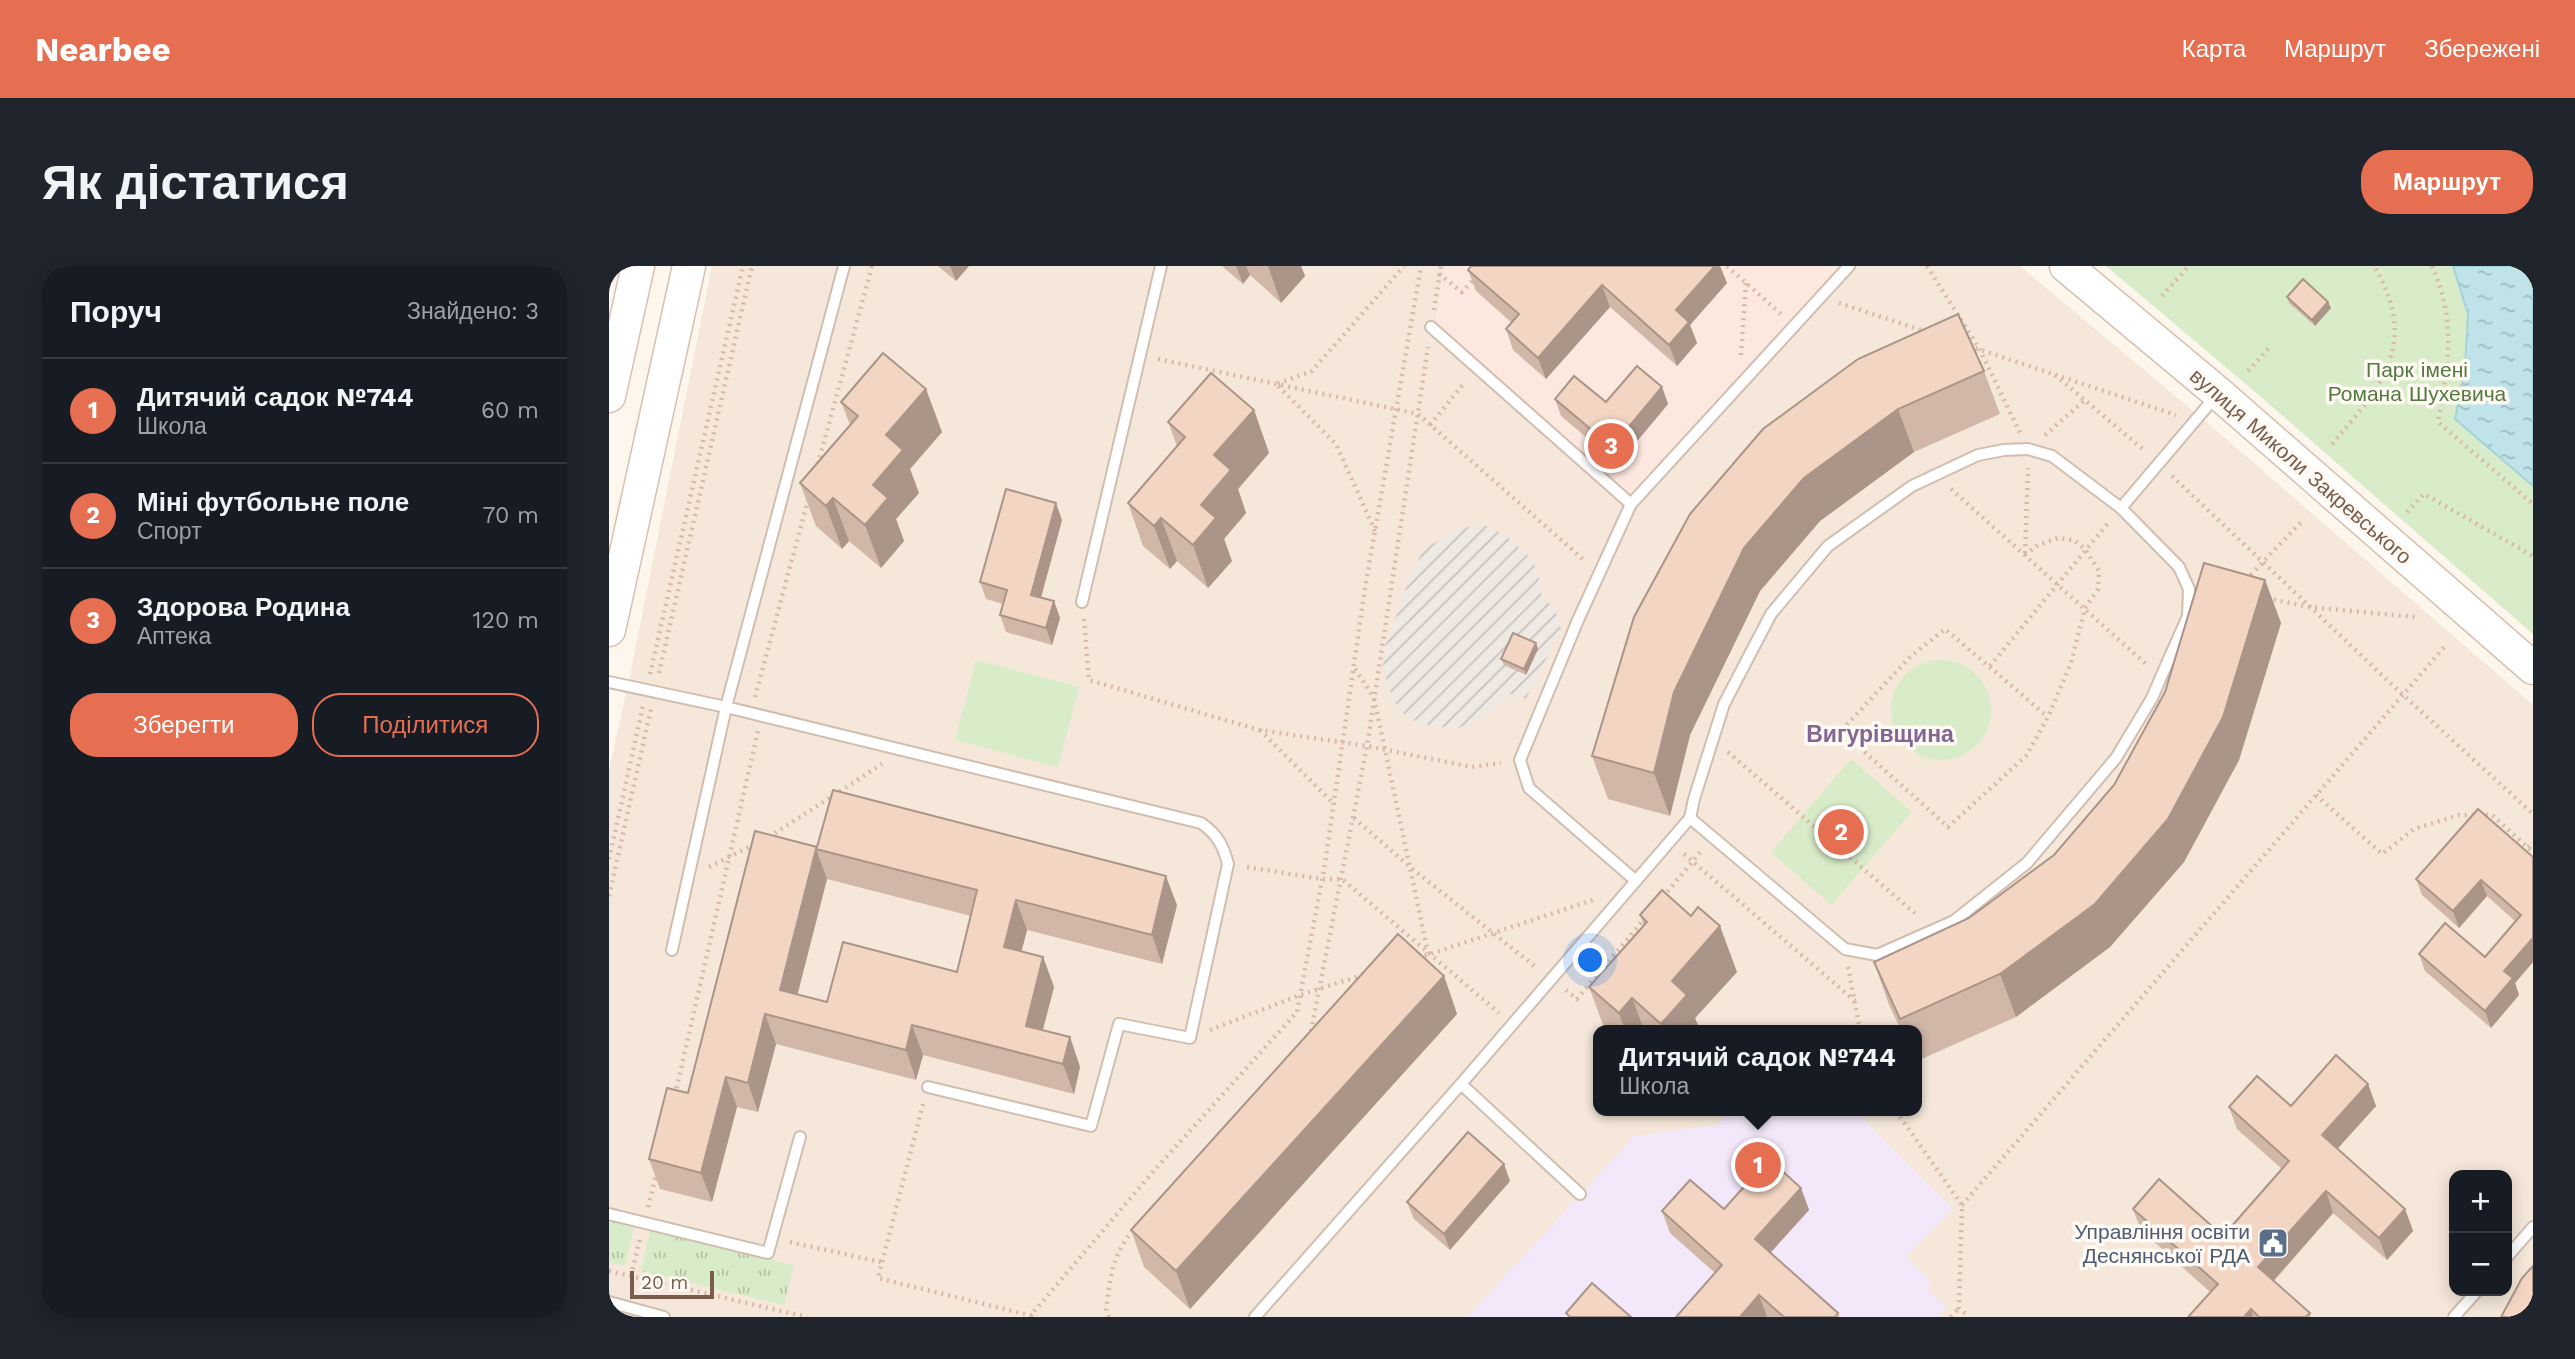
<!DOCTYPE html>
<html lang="uk">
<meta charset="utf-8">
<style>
:root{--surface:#171b24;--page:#20242c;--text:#f1f3f6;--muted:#9ea1a6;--line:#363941;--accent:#e76f51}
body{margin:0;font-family:"Work Sans",sans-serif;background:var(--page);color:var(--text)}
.controls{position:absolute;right:21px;bottom:21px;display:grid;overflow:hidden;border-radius:14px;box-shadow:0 4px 18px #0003}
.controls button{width:63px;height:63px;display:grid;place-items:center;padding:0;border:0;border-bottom:2px solid var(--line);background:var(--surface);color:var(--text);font:35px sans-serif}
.scale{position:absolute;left:21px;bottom:18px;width:84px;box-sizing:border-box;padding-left:7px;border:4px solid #7a5c4d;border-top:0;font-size:19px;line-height:24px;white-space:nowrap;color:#7a5c4d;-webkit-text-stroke:5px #fffaf3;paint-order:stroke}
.you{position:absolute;left:982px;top:695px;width:24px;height:24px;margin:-18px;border:5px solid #fff;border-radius:50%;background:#1a73e8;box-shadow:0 0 0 10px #1a73e833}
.badge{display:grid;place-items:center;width:46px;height:46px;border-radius:50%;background:var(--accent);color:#fff;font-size:23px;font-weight:700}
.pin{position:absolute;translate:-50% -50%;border:4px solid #fff;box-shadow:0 2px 7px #0006}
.popup{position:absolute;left:984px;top:759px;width:329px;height:91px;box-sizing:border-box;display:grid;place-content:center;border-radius:14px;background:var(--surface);filter:drop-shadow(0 2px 5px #0005);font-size:23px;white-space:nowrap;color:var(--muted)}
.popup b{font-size:26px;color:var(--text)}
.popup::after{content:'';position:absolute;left:50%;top:100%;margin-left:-14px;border:14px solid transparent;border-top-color:var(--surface)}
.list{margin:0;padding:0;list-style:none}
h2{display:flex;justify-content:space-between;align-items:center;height:91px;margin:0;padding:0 28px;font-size:30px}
h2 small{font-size:23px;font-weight:400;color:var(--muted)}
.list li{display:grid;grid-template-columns:46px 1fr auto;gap:21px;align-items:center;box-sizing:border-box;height:105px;padding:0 28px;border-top:2px solid var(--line)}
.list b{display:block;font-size:26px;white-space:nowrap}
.list p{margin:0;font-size:23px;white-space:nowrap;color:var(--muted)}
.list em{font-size:23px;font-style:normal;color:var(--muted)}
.actions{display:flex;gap:14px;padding:21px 28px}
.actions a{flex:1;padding:16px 0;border:2px solid var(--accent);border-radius:28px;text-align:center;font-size:24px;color:var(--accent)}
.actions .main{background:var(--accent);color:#fff}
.map{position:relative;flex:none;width:1924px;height:1051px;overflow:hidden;border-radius:28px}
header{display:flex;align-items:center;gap:42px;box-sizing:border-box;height:98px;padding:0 35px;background:var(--accent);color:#fff}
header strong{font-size:33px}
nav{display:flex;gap:38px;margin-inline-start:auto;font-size:24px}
.intro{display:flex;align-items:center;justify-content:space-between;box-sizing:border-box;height:168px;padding:0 42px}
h1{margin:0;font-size:49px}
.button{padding:18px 32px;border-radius:28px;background:var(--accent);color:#fff;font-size:24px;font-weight:700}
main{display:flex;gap:42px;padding:0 42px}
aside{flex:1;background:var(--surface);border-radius:28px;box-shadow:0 4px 18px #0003}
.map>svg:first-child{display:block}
</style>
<header>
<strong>Nearbee</strong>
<nav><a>Карта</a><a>Маршрут</a><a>Збережені</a></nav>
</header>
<div class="intro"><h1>Як дістатися</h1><a class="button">Маршрут</a></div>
<main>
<aside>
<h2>Поруч<small>Знайдено: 3</small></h2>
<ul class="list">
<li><span class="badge">1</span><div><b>Дитячий садок №744</b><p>Школа</p></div><em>60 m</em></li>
<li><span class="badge">2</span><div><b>Міні футбольне поле</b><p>Спорт</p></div><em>70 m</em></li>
<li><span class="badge">3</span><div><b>Здорова Родина</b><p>Аптека</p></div><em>120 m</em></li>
</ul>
<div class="actions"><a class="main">Зберегти</a><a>Поділитися</a></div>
</aside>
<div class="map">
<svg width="1924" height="1051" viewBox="0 0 1924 1051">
<defs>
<pattern id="industrial-furrows" width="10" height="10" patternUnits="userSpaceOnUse" patternTransform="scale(1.75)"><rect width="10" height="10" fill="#efe9e4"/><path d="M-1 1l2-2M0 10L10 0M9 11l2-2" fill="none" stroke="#c7c0bb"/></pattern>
<pattern id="grass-tufts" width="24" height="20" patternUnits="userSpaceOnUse" patternTransform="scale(1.75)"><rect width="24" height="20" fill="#d8ecc9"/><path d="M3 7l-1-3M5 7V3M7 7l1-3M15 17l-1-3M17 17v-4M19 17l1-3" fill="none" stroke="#b4c2a5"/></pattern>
<pattern id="water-ripples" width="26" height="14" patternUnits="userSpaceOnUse" patternTransform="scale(1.75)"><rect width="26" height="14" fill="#bfe3e8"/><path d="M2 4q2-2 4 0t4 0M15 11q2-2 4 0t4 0" fill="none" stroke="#a0bbbe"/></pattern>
</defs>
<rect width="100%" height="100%" fill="#fdf6ec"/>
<path fill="#f5e8da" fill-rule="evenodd" d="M 103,0 L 836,0 L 826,60 L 1234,0 L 1411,0 L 1602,160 L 1924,439 L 1924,1051 L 0,1051 L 0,504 L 20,414 ZM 990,764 L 1308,764 L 1308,845 L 990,845 ZM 1845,909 L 1898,909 L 1898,1025 L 1845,1025 Z"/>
<path fill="#fde8e0" d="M 836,0 L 1234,0 L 1022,234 L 826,60 Z"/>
<path fill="url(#industrial-furrows)" d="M 877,260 L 896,269 L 923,293 L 929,307 L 932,328 L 947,346 L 952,363 L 917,433 L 899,427 L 884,443 L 867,455 L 849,462 L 830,461 L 810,457 L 796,449 L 785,435 L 774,404 L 775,384 L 800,314 L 814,284 L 841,267 L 858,261 Z"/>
<path fill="#f3e8fa" d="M 1121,845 L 1246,845 L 1344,943 L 1297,991 L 1323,1016 L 1318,1024 L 1338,1041 L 1329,1051 L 858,1051 L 1025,870 L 1108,859 Z"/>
<g fill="url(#grass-tufts)">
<path d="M 0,955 L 25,960 L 16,1000 L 0,997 Z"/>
<path d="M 41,965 L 185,999 L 175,1039 L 32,1005 Z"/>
</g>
<g fill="#d8ecc9">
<path d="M 1497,0 L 1924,0 L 1924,368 L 1645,125 Z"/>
<path d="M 367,394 L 470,421 L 449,501 L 346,474 Z"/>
<circle cx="1332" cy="444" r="50"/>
<path d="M 1242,493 L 1303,546 L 1222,639 L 1162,586 Z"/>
</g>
<path fill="url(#water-ripples)" stroke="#a5d3da" stroke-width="2" d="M 1844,0 L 1924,0 L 1924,220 L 1846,153 L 1856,102 L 1859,48 Z"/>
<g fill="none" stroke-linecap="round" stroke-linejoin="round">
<g stroke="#d1beb0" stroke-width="14">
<g id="lane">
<path d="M 822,61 L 1022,238"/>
<path d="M 473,336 L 552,0"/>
<path d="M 0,416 L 117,441 L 592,557 C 608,568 614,579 619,598 L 581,772 L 510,758 L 482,860 L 319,821"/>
<path d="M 1081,552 L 1085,533 L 1115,438 L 1162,348 L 1219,280 L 1303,220 L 1369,189 L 1395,184 L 1419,183 L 1443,190 L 1512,242"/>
<path d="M 1027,615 L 920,522 L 911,494 L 969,354 L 1022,238 L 1240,0"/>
<path d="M 63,684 L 117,441 L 235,0"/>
<path d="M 852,818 L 971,928"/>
<path d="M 0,948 L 159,987 L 191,871"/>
<path d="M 1898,991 L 1924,961"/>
<path d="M 0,1036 L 55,1051"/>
<path d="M 646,1051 L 852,818 L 1081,552 L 1236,683 L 1268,689 L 1345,655 L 1418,597 L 1507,492 L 1543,432 L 1552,411 L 1579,350 L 1580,323 L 1570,301 L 1512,242 L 1607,130"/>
<path d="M 1845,1051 L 1868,1025"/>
</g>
</g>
<g stroke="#d6c0b0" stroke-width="35">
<g id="secondary">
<path d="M 1457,0 L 1609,127 L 1924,402"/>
<path d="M 0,130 L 29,0"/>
<path d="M 0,364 L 80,0"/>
</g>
</g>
<g stroke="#d9b8a5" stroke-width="4.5" stroke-dasharray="2 5" stroke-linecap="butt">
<path d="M 1118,0 L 1172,48"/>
<path d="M 1318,0 L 1371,84 L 1411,167"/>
<path d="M 1823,0 C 1848,56 1839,98 1829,156 L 1924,238"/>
<path d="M 830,8 L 853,26 L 867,11"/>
<path d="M 1553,30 L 1580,0"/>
<path d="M 1230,37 L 1318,66"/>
<path d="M 825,44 L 832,0"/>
<path d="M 1360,80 L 1567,149"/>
<path d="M 1132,89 L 1137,16"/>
<path d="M 549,93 L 809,148 L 976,295"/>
<path d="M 1639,105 L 1661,81"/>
<path d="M 1446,109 L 1536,185"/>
<path d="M 821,159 L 856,116"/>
<path d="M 1436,169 L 1476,134"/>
<path d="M 1723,178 C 1773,120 1811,77 1765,0"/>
<path d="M 209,198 L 263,0"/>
<path d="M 1563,210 L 1794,429 L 1924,548"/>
<path d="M 1342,223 L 1538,399"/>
<path d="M 1798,246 L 1815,228 L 1924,290"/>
<path d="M 766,265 L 727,178 L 667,118 L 703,105 L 795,0"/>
<path d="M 1416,287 L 1419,202"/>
<path d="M 1416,289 L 1429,279 L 1449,272 L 1465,274 L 1476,283 L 1490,305 L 1489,323 L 1476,342 L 1462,397 L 1439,451 L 1417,490 L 1339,561 L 1232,465 L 1301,391 L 1336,363 L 1439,451"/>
<path d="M 1637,314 L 1694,254"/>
<path d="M 1658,332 L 1700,341 L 1806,351"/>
<path d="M 475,353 L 480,414 L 650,464 L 758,480 L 863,501 L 892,497"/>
<path d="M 1381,400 L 1500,256"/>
<path d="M 746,403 L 765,432 L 819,687"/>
<path d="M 50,407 L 143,0"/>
<path d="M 41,408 L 134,0"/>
<path d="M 146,431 L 199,234"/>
<path d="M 651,464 L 724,537"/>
<path d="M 1119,486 L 1309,650"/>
<path d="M 1707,529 L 1773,588 L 1805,563 L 1850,549 L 1883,549 L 1924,586"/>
<path d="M 745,552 L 801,601 L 928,702"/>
<path d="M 160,571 L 273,498"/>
<path d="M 1919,581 L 1924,576"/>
<path d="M 1075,588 L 1246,735"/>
<path d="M 0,593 L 34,440"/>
<path d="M 100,601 L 146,578"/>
<path d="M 638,601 L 713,613 L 733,613 L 890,747"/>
<path d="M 0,630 L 42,443"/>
<path d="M 1054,631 L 1093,584"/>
<path d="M 809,692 L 984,634"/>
<path d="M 1239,701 L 1251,764"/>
<path d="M 957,724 L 968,733 L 1037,651"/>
<path d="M 601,764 L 691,729 L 754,709"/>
<path d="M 702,765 L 758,480 L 819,81"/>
<path d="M 66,829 L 149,465"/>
<path d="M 314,838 L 269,1012 L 428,1051"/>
<path d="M 1287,845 L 1353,939 L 1350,1042 L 1360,1051"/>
<path d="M 1353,939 L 1837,379"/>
<path d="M 39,941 L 48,905"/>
<path d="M 181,976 L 272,996"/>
<path d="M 0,1005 L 198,1051"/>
<path d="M 22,1010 L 31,973"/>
<path d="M 423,1051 L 422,1049 L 543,907 L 688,746 L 716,598 L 756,322 L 812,0"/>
<path d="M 500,1051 L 497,1045 C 501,1012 503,988 526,962"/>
<path d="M 1342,1051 L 1350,1042"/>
</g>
<use href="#lane" stroke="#fff" stroke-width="10"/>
<use href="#secondary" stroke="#fff" stroke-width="32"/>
</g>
<g fill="#d1b7a8" fill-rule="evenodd">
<path d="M 329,0 L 360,0 L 347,15 Z"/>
<path d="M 613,0 L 692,0 L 696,10 L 672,37 L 641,9 L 634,18 Z"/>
<path d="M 862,0 L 1111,0 L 1118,17 L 1081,59 L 1088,77 L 1068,100 L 1001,41 L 937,113 L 904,84 L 897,63 L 902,56 L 867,25 L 859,4 Z"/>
<path d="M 1678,31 L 1722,42 L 1706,60 L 1680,37 Z"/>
<path d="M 1375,105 L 1391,148 L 1305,186 L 1211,255 L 1151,325 L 1081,469 L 1061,550 L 999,533 L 983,490 L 1154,163 Z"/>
<path d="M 1053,121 L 1059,138 L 1009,198 L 952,150 L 946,133 L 997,136 Z"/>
<path d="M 232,136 L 333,166 L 301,203 L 310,227 L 287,253 L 295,275 L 272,302 L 240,275 L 233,283 L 207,260 L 191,217 L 241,159 Z"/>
<path d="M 645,144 L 660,187 L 629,223 L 637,247 L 615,273 L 623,295 L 599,322 L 568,295 L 561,303 L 534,280 L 519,237 L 568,180 L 559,156 Z"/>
<path d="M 453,254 L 432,332 L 445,335 L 451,352 L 443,379 L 397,366 L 391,349 L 394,338 L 377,333 L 371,316 Z"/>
<path d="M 1656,314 L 1672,357 L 1630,494 L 1575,596 L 1501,681 L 1407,751 L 1308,795 L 1308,764 L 1292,764 L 1280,739 L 1265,696 L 1360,652 L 1445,589 L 1505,519 Z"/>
<path d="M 927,377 L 929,383 L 917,409 L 895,399 L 892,393 Z"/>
<path d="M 208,581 L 568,639 L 553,698 L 418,664 L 412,686 L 434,691 L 445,721 L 434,764 L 461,771 L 471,801 L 465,828 L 314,789 L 307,814 L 167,778 L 149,846 L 128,841 L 103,936 L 51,923 L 40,893 L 79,827 ZM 218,613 L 362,650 L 348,706 L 218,736 L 188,728 Z"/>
<path d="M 1924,591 L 1924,696 L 1906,717 L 1910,729 L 1882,762 L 1816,705 L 1810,688 L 1876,691 L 1906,655 L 1878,630 L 1850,662 L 1813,629 L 1807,613 Z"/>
<path d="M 1031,649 L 1128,706 L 1086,752 L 1091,764 L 996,764 L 980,721 L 1035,660 Z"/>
<path d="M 835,710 L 848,748 L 581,1043 L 535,1001 L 522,964 Z"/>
<path d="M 1759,818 L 1767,840 L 1728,883 L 1796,943 L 1804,965 L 1778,994 L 1724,947 L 1665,1015 L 1701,1047 L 1702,1051 L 1579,1051 L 1601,1026 L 1532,964 L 1524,943 L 1614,970 L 1673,903 L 1628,863 L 1620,841 L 1682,840 Z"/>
<path d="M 901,915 L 841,984 L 805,953 L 798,936 Z"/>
<path d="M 1192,922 L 1200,944 L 1161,987 L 1229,1047 L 1231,1051 L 1067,1051 L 1106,1007 L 1061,967 L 1053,945 L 1115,943 Z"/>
</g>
<g fill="#aa9588">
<path d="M 341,0 L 360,0 L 347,15 Z"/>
<path d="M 627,0 L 637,0 L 641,9 L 634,18 Z"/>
<path d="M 659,0 L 692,0 L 696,10 L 672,37 Z"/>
<path d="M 1106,0 L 1111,0 L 1118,17 L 1081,59 L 1088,77 L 1068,100 L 1060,79 L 1067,44 Z"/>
<path d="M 993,19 L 1001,41 L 937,113 L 929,92 Z"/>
<path d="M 1719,36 L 1722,42 L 1706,60 L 1703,54 Z"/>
<path d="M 1053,121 L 1059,138 L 1009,198 L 1003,181 Z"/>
<path d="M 317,123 L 333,166 L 301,203 L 310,227 L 287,253 L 295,275 L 272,302 L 256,259 L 264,219 L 277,169 Z"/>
<path d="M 1289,143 L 1305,186 L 1211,255 L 1151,325 L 1081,469 L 1061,550 L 1045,507 L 1065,426 L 1135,282 L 1195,212 Z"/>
<path d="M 645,144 L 660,187 L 629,223 L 637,247 L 615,273 L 623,295 L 599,322 L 584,279 L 592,239 L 605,189 Z"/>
<path d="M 224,232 L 240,275 L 233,283 L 217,240 Z"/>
<path d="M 447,237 L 453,254 L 428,346 L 422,329 Z"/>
<path d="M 552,252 L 568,295 L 561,303 L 545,260 Z"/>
<path d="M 1656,314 L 1672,357 L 1630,494 L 1575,596 L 1501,681 L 1407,751 L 1391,708 Z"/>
<path d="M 445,335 L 451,352 L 443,379 L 437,362 Z"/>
<path d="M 927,377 L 929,383 L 917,409 L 915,403 Z"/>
<path d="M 207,583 L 218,613 L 182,754 L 171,724 Z"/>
<path d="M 557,610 L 568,639 L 553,698 L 543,669 Z"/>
<path d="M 1872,614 L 1878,630 L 1850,662 L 1844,645 Z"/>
<path d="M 407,634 L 418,664 L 406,711 L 395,681 Z"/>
<path d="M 1111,660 L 1128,706 L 1086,752 L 1091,764 L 1054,764 L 1052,758 L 1063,715 Z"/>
<path d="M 1924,672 L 1924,696 L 1906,717 L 1910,729 L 1882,762 L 1876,745 L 1895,705 Z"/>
<path d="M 434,691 L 445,721 L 427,789 L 417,760 Z"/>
<path d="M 835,710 L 848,748 L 581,1043 L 567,1005 Z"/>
<path d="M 1023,732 L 1035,764 L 1016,764 L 1010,747 Z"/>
<path d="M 156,748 L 167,778 L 149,846 L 139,817 Z"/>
<path d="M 303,759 L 314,789 L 307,814 L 297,784 Z"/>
<path d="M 461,771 L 471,801 L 465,828 L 454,798 Z"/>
<path d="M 117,811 L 128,841 L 103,936 L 92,907 Z"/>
<path d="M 1759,818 L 1767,840 L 1721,891 L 1713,869 Z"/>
<path d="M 895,898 L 901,915 L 841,984 L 835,968 Z"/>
<path d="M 1192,922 L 1200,944 L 1154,995 L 1146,973 Z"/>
<path d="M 1717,925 L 1724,947 L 1657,1023 L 1649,1001 Z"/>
<path d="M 1796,943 L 1804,965 L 1778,994 L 1770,972 Z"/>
<path d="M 1150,1029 L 1158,1051 L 1131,1051 Z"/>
<path d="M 1642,1043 L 1644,1051 L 1635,1051 Z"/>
</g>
<g fill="#f3d5c3" stroke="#aa9588" stroke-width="2" fill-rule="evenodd">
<path d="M 862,0 L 1106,0 L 1067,44 L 1080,56 L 1060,79 L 993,19 L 929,92 L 897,63 L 910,48 L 859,4 Z"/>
<path d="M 1694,13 L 1719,36 L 1703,54 L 1678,31 Z"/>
<path d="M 1349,48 L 1375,105 L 1289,143 L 1195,212 L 1135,282 L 1065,426 L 1045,507 L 983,490 L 1025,351 L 1081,248 L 1154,163 L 1249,93 Z"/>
<path d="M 274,87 L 317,123 L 277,169 L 294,184 L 264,219 L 279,232 L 256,259 L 224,232 L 217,240 L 191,217 L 249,150 L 232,136 Z"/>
<path d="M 1028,100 L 1053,121 L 1003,181 L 946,133 L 965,110 L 997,136 Z"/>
<path d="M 602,107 L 645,144 L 605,189 L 622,204 L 592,239 L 607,252 L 584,279 L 552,252 L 545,260 L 519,237 L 576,171 L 559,156 Z"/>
<path d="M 397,223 L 447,237 L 422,329 L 445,335 L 437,362 L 391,349 L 398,324 L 371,316 Z"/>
<path d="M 1595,297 L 1656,314 L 1614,451 L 1559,553 L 1486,638 L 1391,708 L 1291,753 L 1265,696 L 1360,652 L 1445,589 L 1505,519 L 1556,426 Z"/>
<path d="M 904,367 L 927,377 L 915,403 L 892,393 Z"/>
<path d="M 224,524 L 557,610 L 543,669 L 407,634 L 395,681 L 434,691 L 417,760 L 461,771 L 454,798 L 303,759 L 297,784 L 156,748 L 139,817 L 117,811 L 92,907 L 40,893 L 58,822 L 79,827 L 146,565 L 208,581 ZM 207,583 L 368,624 L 348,706 L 234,676 L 218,736 L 171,724 Z"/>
<path d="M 1869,543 L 1924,591 L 1924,672 L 1895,705 L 1904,712 L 1876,745 L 1810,688 L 1836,657 L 1876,691 L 1912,649 L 1872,614 L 1844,645 L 1807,613 Z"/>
<path d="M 1053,624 L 1082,650 L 1089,641 L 1111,660 L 1063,715 L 1078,729 L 1052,758 L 1023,732 L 1010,747 L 980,721 L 1038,656 L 1031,649 Z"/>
<path d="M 789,668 L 835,710 L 567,1005 L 522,964 Z"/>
<path d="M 1727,789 L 1759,818 L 1713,869 L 1796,943 L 1770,972 L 1717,925 L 1649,1001 L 1701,1047 L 1697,1051 L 1650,1051 L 1642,1043 L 1635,1051 L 1579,1051 L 1609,1018 L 1524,943 L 1550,913 L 1614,970 L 1680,895 L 1620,841 L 1648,810 L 1682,840 Z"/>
<path d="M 859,866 L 895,898 L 835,968 L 798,936 Z"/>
<path d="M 1160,893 L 1192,922 L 1146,973 L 1229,1047 L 1226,1051 L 1175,1051 L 1150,1029 L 1131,1051 L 1067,1051 L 1113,999 L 1053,945 L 1081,914 L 1115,943 Z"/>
<path d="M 1924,1000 L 1924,1051 L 1892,1051 L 1913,1012 Z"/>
<path d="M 983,1017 L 1022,1051 L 961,1051 L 957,1047 Z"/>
</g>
<defs>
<g id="civic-square" transform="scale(1.575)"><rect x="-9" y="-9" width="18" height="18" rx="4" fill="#5c6f8a" stroke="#fffaf3"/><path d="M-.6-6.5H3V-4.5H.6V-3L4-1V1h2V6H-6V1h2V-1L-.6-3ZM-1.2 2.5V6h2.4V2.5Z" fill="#fff"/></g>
</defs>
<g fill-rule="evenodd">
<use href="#civic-square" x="1664" y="977"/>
</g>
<g text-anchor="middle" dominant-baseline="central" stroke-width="7" stroke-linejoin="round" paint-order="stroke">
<g font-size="21" fill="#537a41" stroke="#fffaf3">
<text x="1808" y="103">Парк імені<tspan x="1808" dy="24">Романа Шухевича</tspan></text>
</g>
<g font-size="21" fill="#7a5c4d" stroke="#fffaf3">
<text transform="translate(1692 200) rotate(41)">вулиця Миколи Закревського</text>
</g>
<g font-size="21" fill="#4e5e75" stroke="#fffaf3" text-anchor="end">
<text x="1641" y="965">Управління освіти<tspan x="1641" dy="24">Деснянської РДА</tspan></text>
</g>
<g font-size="23" font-weight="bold" fill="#846695" stroke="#fffaf3">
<text x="1271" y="468">Вигурівщина</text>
</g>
</g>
</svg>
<div class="controls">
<button>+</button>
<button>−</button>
</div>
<div class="scale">20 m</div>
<div class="you"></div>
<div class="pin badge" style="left:1149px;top:899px">1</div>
<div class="popup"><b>Дитячий садок №744</b>Школа</div>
<div class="pin badge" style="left:1232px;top:566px">2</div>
<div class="pin badge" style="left:1002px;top:180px">3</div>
</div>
</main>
